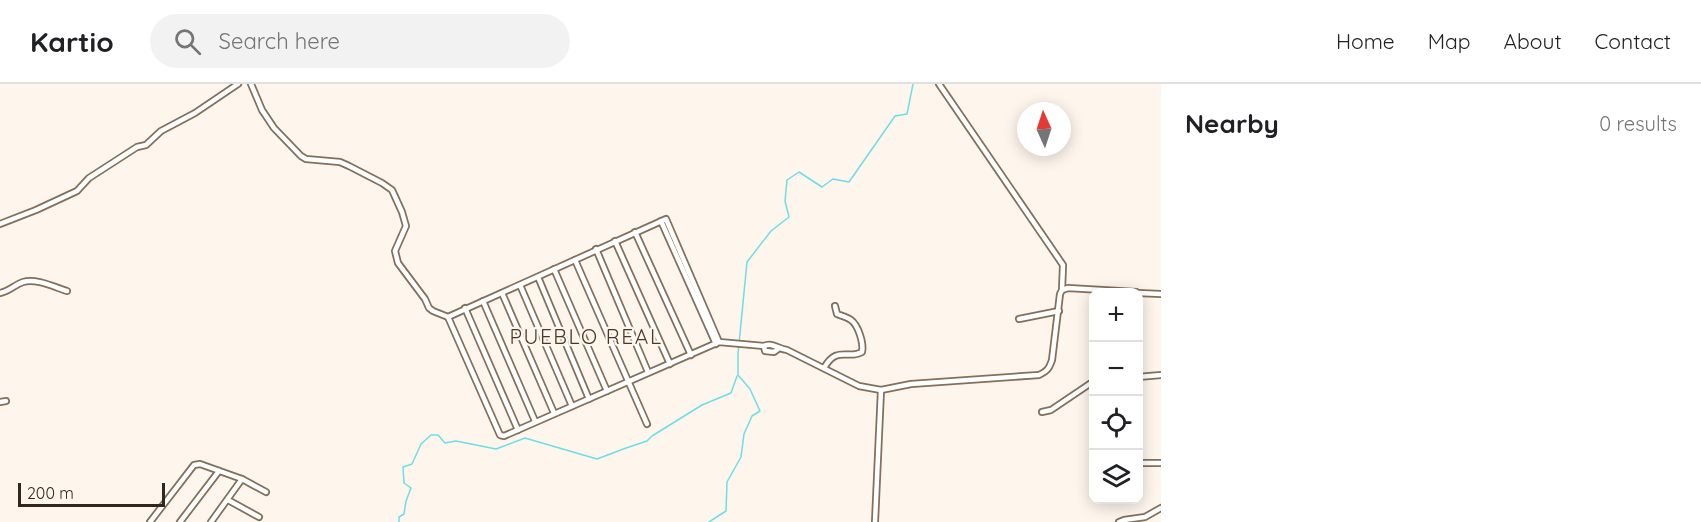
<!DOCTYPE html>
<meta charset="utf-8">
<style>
:root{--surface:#fff;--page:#f2f2f2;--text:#202124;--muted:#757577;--line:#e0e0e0}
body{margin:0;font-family:Quicksand,sans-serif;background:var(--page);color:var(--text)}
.controls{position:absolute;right:18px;bottom:18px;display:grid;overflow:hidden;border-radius:12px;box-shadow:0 3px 15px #0003}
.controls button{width:54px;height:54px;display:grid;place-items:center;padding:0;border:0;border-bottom:2px solid var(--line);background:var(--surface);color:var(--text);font:30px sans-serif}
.compass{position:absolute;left:1017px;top:18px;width:54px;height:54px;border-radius:50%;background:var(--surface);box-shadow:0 3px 15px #0003;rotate:357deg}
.scale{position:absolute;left:18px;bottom:15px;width:147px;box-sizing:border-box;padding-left:6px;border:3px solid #302820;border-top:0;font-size:16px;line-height:21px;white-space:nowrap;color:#302820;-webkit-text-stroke:4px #fef5ed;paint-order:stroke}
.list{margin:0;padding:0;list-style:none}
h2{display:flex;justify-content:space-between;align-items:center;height:78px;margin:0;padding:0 24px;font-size:26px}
h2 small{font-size:20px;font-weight:400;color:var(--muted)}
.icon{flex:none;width:33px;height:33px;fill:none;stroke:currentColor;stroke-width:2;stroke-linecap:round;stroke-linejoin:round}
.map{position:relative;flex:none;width:1161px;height:438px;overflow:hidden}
header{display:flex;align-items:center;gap:36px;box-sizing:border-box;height:84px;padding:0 30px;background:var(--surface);border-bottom:2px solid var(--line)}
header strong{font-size:28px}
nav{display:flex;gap:33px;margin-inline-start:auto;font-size:21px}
.search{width:420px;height:54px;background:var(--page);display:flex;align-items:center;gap:15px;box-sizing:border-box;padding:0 21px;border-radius:33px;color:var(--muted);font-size:22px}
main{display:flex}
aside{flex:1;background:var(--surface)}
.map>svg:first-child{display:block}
</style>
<header>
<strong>Kartio</strong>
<div class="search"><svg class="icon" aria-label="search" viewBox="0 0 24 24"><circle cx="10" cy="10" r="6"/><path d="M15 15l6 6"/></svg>Search here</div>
<nav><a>Home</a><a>Map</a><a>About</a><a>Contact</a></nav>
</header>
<main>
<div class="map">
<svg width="1161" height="438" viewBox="0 0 1161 438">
<rect width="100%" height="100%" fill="#fef5ed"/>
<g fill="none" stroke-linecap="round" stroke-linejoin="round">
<g stroke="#6ddee5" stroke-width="1.5">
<path d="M 399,438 L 399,433 L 404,430 L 406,417 L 411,404 L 404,399 L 403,383 L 412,380 L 421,360 L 431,351 L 438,351 L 445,359 L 456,357 L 496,365 L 525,354 L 597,375 L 626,364 L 647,357 L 652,352 L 702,321 L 731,309 L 737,292"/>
<path d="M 709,438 L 726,427 L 727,398 L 741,373 L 744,350 L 752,332 L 760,327 L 750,305 L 738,291 L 738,270 L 747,178 L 771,147 L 789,133 L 785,117 L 787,96 L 799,88 L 822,103 L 833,95 L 849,98 L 895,32 L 907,30 L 913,0"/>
</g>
<g stroke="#826f5c" stroke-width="8">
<g id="minor">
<path d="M 251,0 L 262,26 L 274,44 L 301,72 L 306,75 L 340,78 L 349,82 L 382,99 L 392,106 L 402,128 L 406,142 L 395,167 L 398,179 L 425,215 L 429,224 L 433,227 L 448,233"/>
<path d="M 939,0 L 1063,181 L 1062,206"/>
<path d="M 661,137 L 716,260"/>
<path d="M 0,140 L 36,126 L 77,107 L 89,94 L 137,63 L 146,61 L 161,47 L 195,29 L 238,0"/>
<path d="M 635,148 L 691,271"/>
<path d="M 615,157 L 670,280"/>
<path d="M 596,165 L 648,288"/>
<path d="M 575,176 L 647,340"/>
<path d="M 554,185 L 607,307"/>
<path d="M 538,193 L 589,315"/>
<path d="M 520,201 L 572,322"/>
<path d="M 0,209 C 10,207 14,201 23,198 C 36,194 54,203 67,207"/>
<path d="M 502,209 L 554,329"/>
<path d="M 1138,209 L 1161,210"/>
<path d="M 483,217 L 535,337"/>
<path d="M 465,224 L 518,346"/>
<path d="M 1019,235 L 1059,227"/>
<path d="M 719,258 L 666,135 L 448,233 L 500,351 L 504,352 L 719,258 L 764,262 C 772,258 778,265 787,266 L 859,302 L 881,306 L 911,300 L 1039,291 C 1047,287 1049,285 1052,276 L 1060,210 L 1062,206 L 1068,204 L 1136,208"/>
<path d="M 764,262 L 765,267 L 774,268 L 778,265"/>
<path d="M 824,284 C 837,261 848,276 862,268 C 864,259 858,241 851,236 C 847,233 842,232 837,230 L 835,222"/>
<path d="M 1138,293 L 1161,291"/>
<path d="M 0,318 L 6,317"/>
<path d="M 1042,328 L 1051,326 L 1094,297"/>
<path d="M 1138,379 L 1161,379"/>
<path d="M 228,416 L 259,433"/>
<path d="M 150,438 L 194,381 L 200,380 L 242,395"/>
<path d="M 180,438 L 219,387"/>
<path d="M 211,438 L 242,395 L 266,408"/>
<path d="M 875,438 L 881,306"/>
<path d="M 1119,438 L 1124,436 L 1145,433 L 1161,424"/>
</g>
</g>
<use href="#minor" stroke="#fff" stroke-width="4.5"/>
</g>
<g text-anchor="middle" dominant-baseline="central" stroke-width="4.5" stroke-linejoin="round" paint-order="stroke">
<g font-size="21" letter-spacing="1.5" fill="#493827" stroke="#fef5ed">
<text x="586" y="252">PUEBLO REAL</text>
</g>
</g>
</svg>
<div class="controls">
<button>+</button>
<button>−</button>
<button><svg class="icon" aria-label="locate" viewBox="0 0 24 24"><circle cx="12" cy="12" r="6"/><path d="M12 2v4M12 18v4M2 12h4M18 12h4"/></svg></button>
<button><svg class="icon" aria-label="layers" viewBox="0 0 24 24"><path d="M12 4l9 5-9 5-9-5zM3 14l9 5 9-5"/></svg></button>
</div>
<svg class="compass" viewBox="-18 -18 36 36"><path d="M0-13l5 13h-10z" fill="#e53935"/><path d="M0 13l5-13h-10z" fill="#757577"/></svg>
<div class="scale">200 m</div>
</div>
<aside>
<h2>Nearby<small>0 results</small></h2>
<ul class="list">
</ul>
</aside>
</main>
